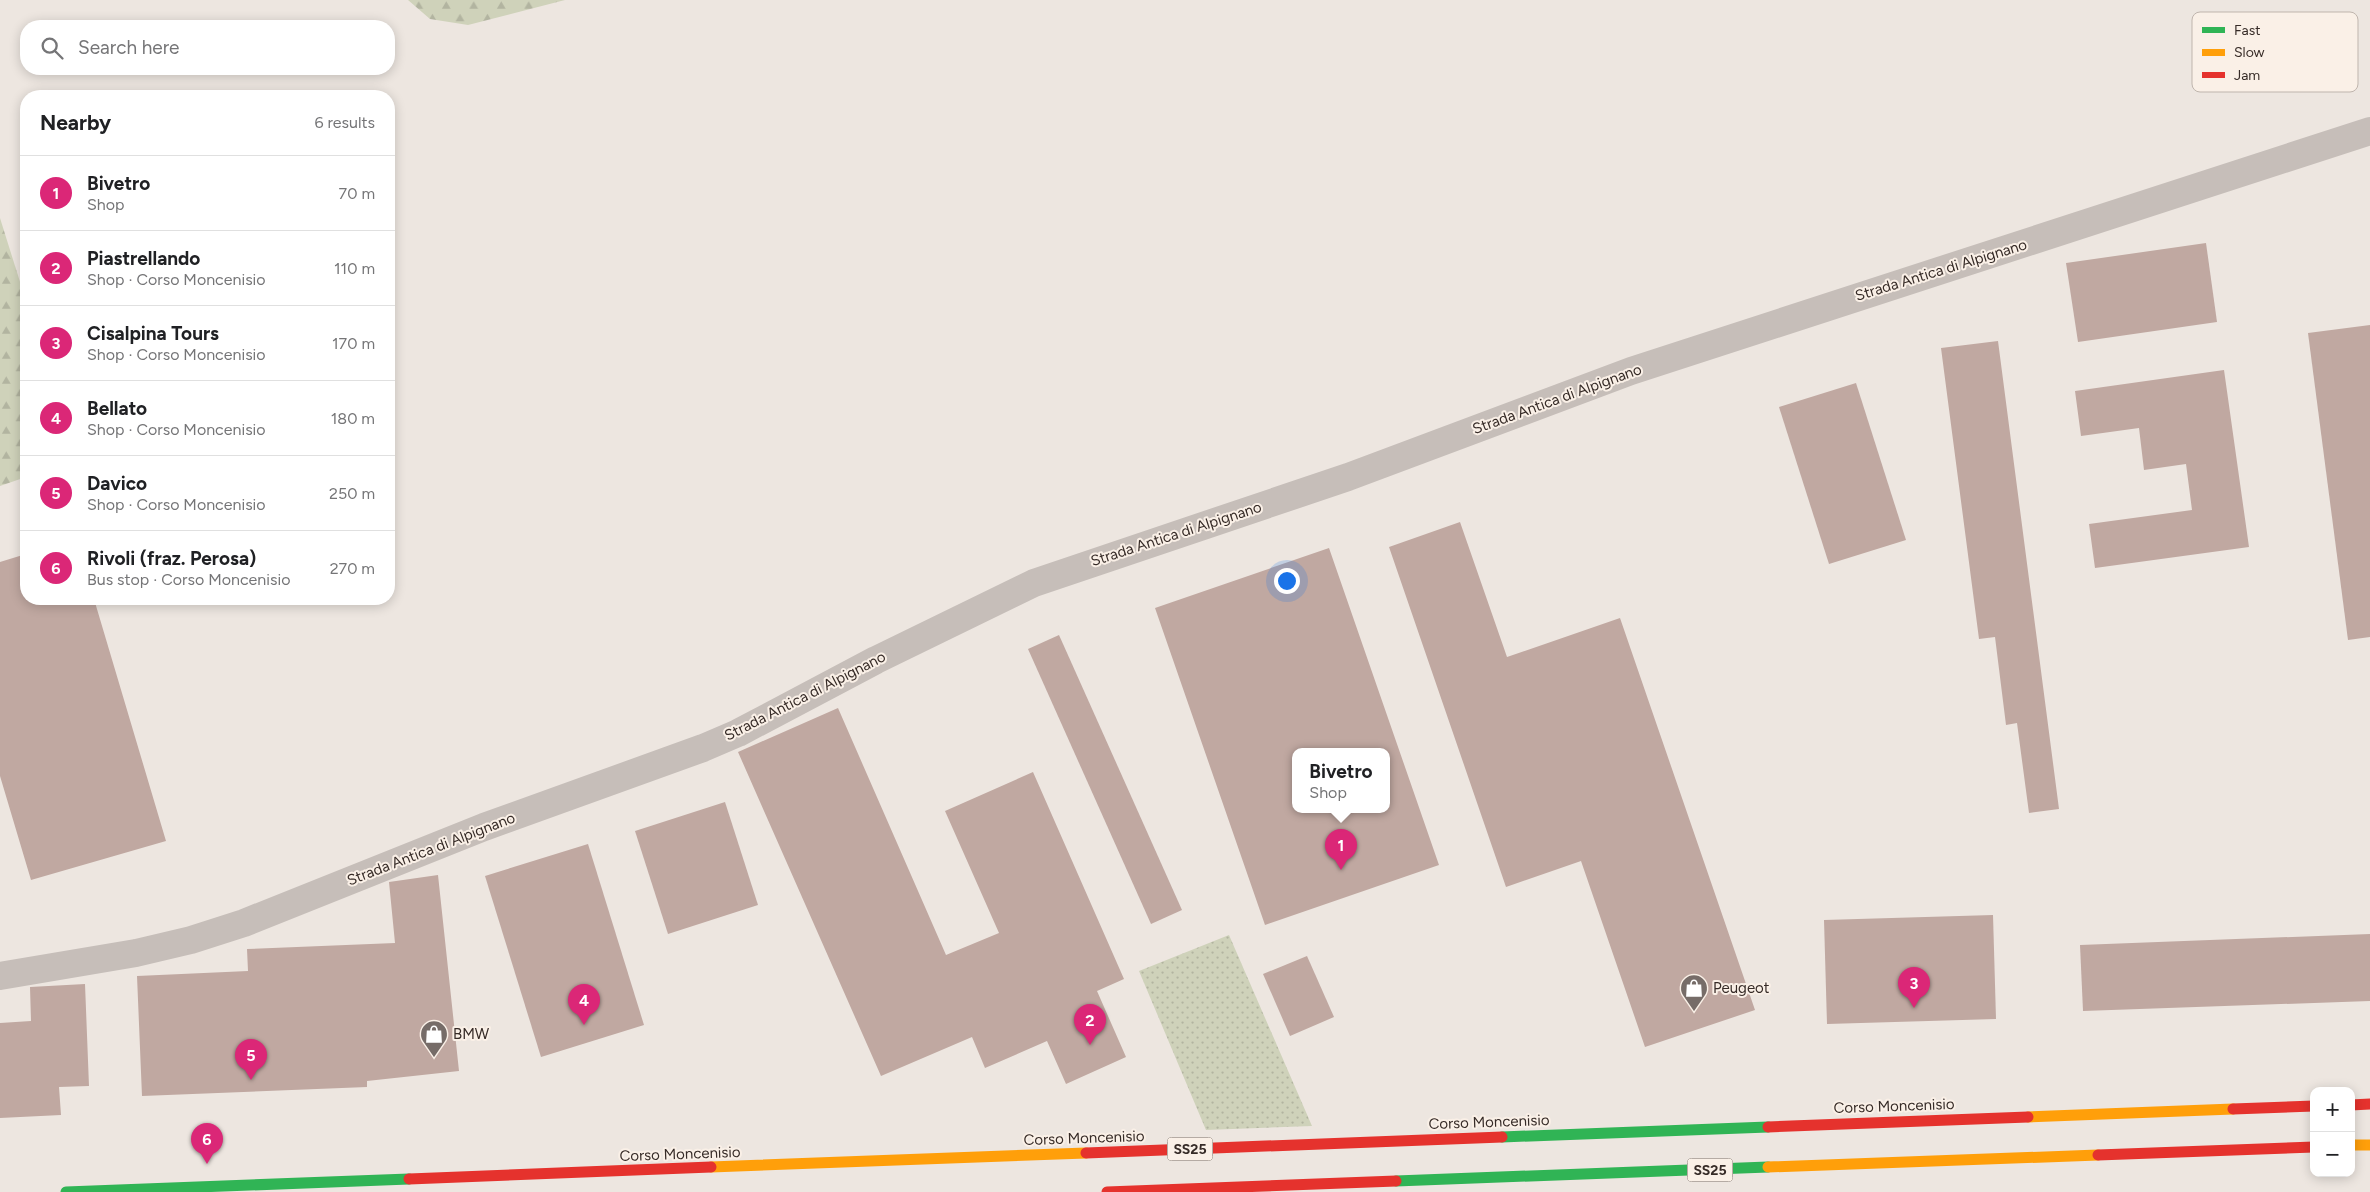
<!DOCTYPE html>
<meta charset="utf-8">
<style>
:root{--surface:#fff;--page:#f2f2f2;--text:#202124;--muted:#757577;--line:#e0e0e0;--accent:#db2777}
body{margin:0;font-family:Figtree,sans-serif;background:var(--page);color:var(--text)}
.controls{position:absolute;right:15px;bottom:15px;display:grid;overflow:hidden;border-radius:10px;box-shadow:0 2px 12px #0003}
.controls button{width:45px;height:45px;display:grid;place-items:center;padding:0;border:0;border-bottom:1px solid var(--line);background:var(--surface);color:var(--text);font:25px sans-serif}
.you{position:absolute;left:1286px;top:580px;width:18px;height:18px;margin:-12px;border:4px solid #fff;border-radius:50%;background:#1a73e8;box-shadow:0 0 0 8px #1a73e833}
.badge{display:grid;place-items:center;width:32px;height:32px;border-radius:50%;background:var(--accent);color:#fff;font-size:16px;font-weight:700}
.pin{position:absolute;translate:-50% -41px;filter:drop-shadow(0 1px 2px #0008)}
.pin::after{content:'';position:absolute;top:26px;width:18px;height:15px;background:inherit;clip-path:polygon(0 0,100% 0,50% 100%)}
.popup{position:absolute;left:1292px;top:748px;width:98px;height:65px;box-sizing:border-box;display:grid;place-content:center;border-radius:10px;background:var(--surface);filter:drop-shadow(0 1px 4px #0005);font-size:16px;white-space:nowrap;color:var(--muted)}
.popup b{font-size:19px;color:var(--text)}
.popup::after{content:'';position:absolute;left:50%;top:100%;margin-left:-10px;border:10px solid transparent;border-top-color:var(--surface)}
.list{margin:0;padding:0;list-style:none}
h2{display:flex;justify-content:space-between;align-items:center;height:65px;margin:0;padding:0 20px;font-size:21px}
h2 small{font-size:16px;font-weight:400;color:var(--muted)}
.list li{display:grid;grid-template-columns:32px 1fr auto;gap:15px;align-items:center;box-sizing:border-box;height:75px;padding:0 20px;border-top:1px solid var(--line)}
.list b{display:block;font-size:19px;white-space:nowrap}
.list p{margin:0;font-size:16px;white-space:nowrap;color:var(--muted)}
.list em{font-size:16px;font-style:normal;color:var(--muted)}
.icon{flex:none;width:28px;height:28px;fill:none;stroke:currentColor;stroke-width:2;stroke-linecap:round;stroke-linejoin:round}
.map{position:relative;flex:none;width:2370px;height:1192px;overflow:hidden}
.search{position:absolute;background:var(--surface);box-shadow:0 2px 12px #0003;left:20px;top:20px;width:375px;height:55px;display:flex;align-items:center;gap:12px;box-sizing:border-box;padding:0 18px;border-radius:20px;color:var(--muted);font-size:19px}
.panel{position:absolute;background:var(--surface);box-shadow:0 2px 12px #0003;left:20px;top:90px;width:375px;height:515px;border-radius:20px}
.map>svg:first-child{display:block}
</style>
<div class="map">
<svg width="2370" height="1192" viewBox="0 0 2370 1192">
<defs>
<pattern id="grass-dots" width="8" height="8" patternUnits="userSpaceOnUse" patternTransform="scale(1.25)"><rect width="8" height="8" fill="#cfd2ba"/><path d="M2 2h.1M6 6h.1" fill="none" stroke="#b2b4a0" stroke-width="1.8" stroke-linecap="round"/></pattern>
<pattern id="forest-firs" width="22" height="20" patternUnits="userSpaceOnUse" patternTransform="scale(1.25)"><rect width="22" height="20" fill="#cfd2ba"/><path d="M5 1l3.5 6h-7zM16 11l3.5 6h-7z" fill="#b2b4a0"/></pattern>
</defs>
<rect width="100%" height="100%" fill="#ede6e0"/>
<path fill="url(#grass-dots)" d="M 1229,935 L 1312,1126 L 1206,1130 L 1139,971 Z"/>
<g fill="url(#forest-firs)">
<path d="M 408,0 L 565,0 L 468,25 L 430,19 Z"/>
<path d="M 0,218 L 26,301 L 26,477 L 0,486 Z"/>
</g>
<g fill="#c0a8a1" fill-rule="evenodd">
<path d="M 2206,243 L 2217,322 L 2078,342 L 2066,263 Z"/>
<path d="M 2370,325 L 2370,637 L 2348,640 L 2308,333 Z"/>
<path d="M 1998,341 L 2059,809 L 2029,813 L 2017,723 L 2006,725 L 1995,637 L 1979,639 L 1941,348 Z"/>
<path d="M 2224,370 L 2249,547 L 2095,568 L 2089,524 L 2192,510 L 2186,464 L 2144,470 L 2139,428 L 2081,436 L 2075,391 Z"/>
<path d="M 1856,383 L 1906,540 L 1829,564 L 1779,407 Z"/>
<path d="M 1460,522 L 1507,657 L 1620,618 L 1755,1010 L 1645,1047 L 1581,861 L 1506,887 L 1389,547 Z"/>
<path d="M 1329,548 L 1439,865 L 1265,925 L 1155,608 ZM 1296,751 L 1386,751 L 1386,809 L 1296,809 Z"/>
<path d="M 26,554 L 26,599 L 94,599 L 166,841 L 31,880 L 0,776 L 0,562 Z"/>
<path d="M 1059,635 L 1182,910 L 1151,924 L 1028,649 Z"/>
<path d="M 838,708 L 946,955 L 999,933 L 945,811 L 1033,772 L 1124,979 L 1097,991 L 1126,1057 L 1066,1084 L 1047,1041 L 985,1068 L 972,1037 L 881,1076 L 738,752 Z"/>
<path d="M 725,802 L 758,905 L 668,934 L 635,831 Z"/>
<path d="M 588,844 L 644,1025 L 541,1057 L 485,876 Z"/>
<path d="M 438,875 L 459,1071 L 367,1081 L 367,1087 L 142,1096 L 137,976 L 248,971 L 247,949 L 395,943 L 389,882 Z"/>
<path d="M 1993,915 L 1996,1019 L 1827,1024 L 1824,920 Z"/>
<path d="M 2370,934 L 2370,1001 L 2083,1011 L 2080,945 Z"/>
<path d="M 1307,956 L 1334,1017 L 1290,1036 L 1263,974 Z"/>
<path d="M 85,984 L 89,1086 L 59,1087 L 61,1115 L 0,1118 L 0,1023 L 31,1021 L 30,987 Z"/>
</g>
<g fill="none" stroke-linecap="round" stroke-linejoin="round">
<path stroke="#c6beb9" stroke-width="28" d="M 0,976 L 136,953 L 191,940 L 244,923 L 484,827 L 703,748 L 738,733 L 876,660 L 1034,583 L 1348,477 L 1631,371 L 2370,131"/>
<g stroke="#30b455" stroke-width="11">
<path d="M 1502,1137 L 1768,1127"/>
<path d="M 1396,1181 L 1768,1167"/>
<path d="M 66,1192 L 409,1179"/>
</g>
<g stroke="#ff9f0a" stroke-width="11">
<path d="M 2028,1117 L 2233,1109"/>
<path d="M 2351,1145 L 2370,1145"/>
<path d="M 711,1167 L 1086,1153"/>
<path d="M 1768,1167 L 2098,1155"/>
</g>
<g stroke="#e5322d" stroke-width="11">
<path d="M 2351,1105 L 2370,1104"/>
<path d="M 2233,1109 L 2314,1106"/>
<path d="M 1768,1127 L 2028,1117"/>
<path d="M 1086,1153 L 1502,1137"/>
<path d="M 2098,1155 L 2314,1147"/>
<path d="M 409,1179 L 711,1167"/>
<path d="M 1107,1192 L 1396,1181"/>
</g>
</g>
<defs>
<g id="shop-pin" transform="scale(1.4375)"><path d="M0 17L-7.5 6A9.5 9.5 0 1 1 7.5 6Z" fill="#766c68" stroke="#faf0e7"/><path d="M-5-2.5h2.3a2.7 3.5 0 0 1 5.4 0H5L5.5 6h-11ZM-1.5-2.5h3a1.5 2.3 0 0 0-3 0Z" fill="#fff"/></g>
</defs>
<g fill-rule="evenodd">
<use href="#shop-pin" x="1694" y="988"/>
<use href="#shop-pin" x="434" y="1034"/>
</g>
<g text-anchor="middle" dominant-baseline="central" stroke-width="4" stroke-linejoin="round" paint-order="stroke">
<g fill="#faf0e7" stroke="#716661" stroke-width="1">
<rect x="1167.5" y="1137.5" width="45" height="23" rx="4"/>
<rect x="1687.5" y="1158.5" width="45" height="23" rx="4"/>
</g>
<g font-size="14" font-weight="bold" fill="#362b27">
<text x="1190" y="1149">SS25</text>
<text x="1710" y="1170">SS25</text>
</g>
<g font-size="15" fill="#362b27" stroke="#faf0e7">
<text transform="translate(1941 270) rotate(-17)">Strada Antica di Alpignano</text>
<text transform="translate(1557 399) rotate(-20)">Strada Antica di Alpignano</text>
<text transform="translate(1176 534) rotate(-18)">Strada Antica di Alpignano</text>
<text transform="translate(805 696) rotate(-27)">Strada Antica di Alpignano</text>
<text transform="translate(431 849) rotate(-21)">Strada Antica di Alpignano</text>
<text transform="translate(1894 1106) rotate(-2)">Corso Moncenisio</text>
<text transform="translate(1489 1122) rotate(-2)">Corso Moncenisio</text>
<text transform="translate(1084 1138) rotate(-2)">Corso Moncenisio</text>
<text transform="translate(680 1154) rotate(-2)">Corso Moncenisio</text>
</g>
<g font-size="15" fill="#362b27" stroke="#faf0e7" text-anchor="start">
<text x="1713" y="988">Peugeot</text>
<text x="453" y="1034">BMW</text>
</g>
</g>
<rect x="2192" y="12" width="166" height="80" rx="8" fill="#faf0e7" stroke="#bfb5ad" stroke-width="1"/>
<rect x="2202" y="27" width="23" height="6" fill="#30b455"/>
<rect x="2202" y="49" width="23" height="7" fill="#ff9f0a"/>
<rect x="2202" y="72" width="23" height="6" fill="#e5322d"/>
<g font-size="14" fill="#362b27">
<text x="2234" y="35">Fast</text>
<text x="2234" y="57">Slow</text>
<text x="2234" y="80">Jam</text>
</g>
</svg>
<div class="controls">
<button>+</button>
<button>−</button>
</div>
<div class="you"></div>
<div class="pin badge" style="left:1341px;top:870px">1</div>
<div class="popup"><b>Bivetro</b>Shop</div>
<div class="pin badge" style="left:1090px;top:1045px">2</div>
<div class="pin badge" style="left:1914px;top:1008px">3</div>
<div class="pin badge" style="left:584px;top:1025px">4</div>
<div class="pin badge" style="left:251px;top:1080px">5</div>
<div class="pin badge" style="left:207px;top:1164px">6</div>
<div class="search"><svg class="icon" aria-label="search" viewBox="0 0 24 24"><circle cx="10" cy="10" r="6"/><path d="M15 15l6 6"/></svg>Search here</div>
<section class="panel">
<h2>Nearby<small>6 results</small></h2>
<ul class="list">
<li><span class="badge">1</span><div><b>Bivetro</b><p>Shop</p></div><em>70 m</em></li>
<li><span class="badge">2</span><div><b>Piastrellando</b><p>Shop · Corso Moncenisio</p></div><em>110 m</em></li>
<li><span class="badge">3</span><div><b>Cisalpina Tours</b><p>Shop · Corso Moncenisio</p></div><em>170 m</em></li>
<li><span class="badge">4</span><div><b>Bellato</b><p>Shop · Corso Moncenisio</p></div><em>180 m</em></li>
<li><span class="badge">5</span><div><b>Davico</b><p>Shop · Corso Moncenisio</p></div><em>250 m</em></li>
<li><span class="badge">6</span><div><b>Rivoli (fraz. Perosa)</b><p>Bus stop · Corso Moncenisio</p></div><em>270 m</em></li>
</ul>
</section>
</div>
